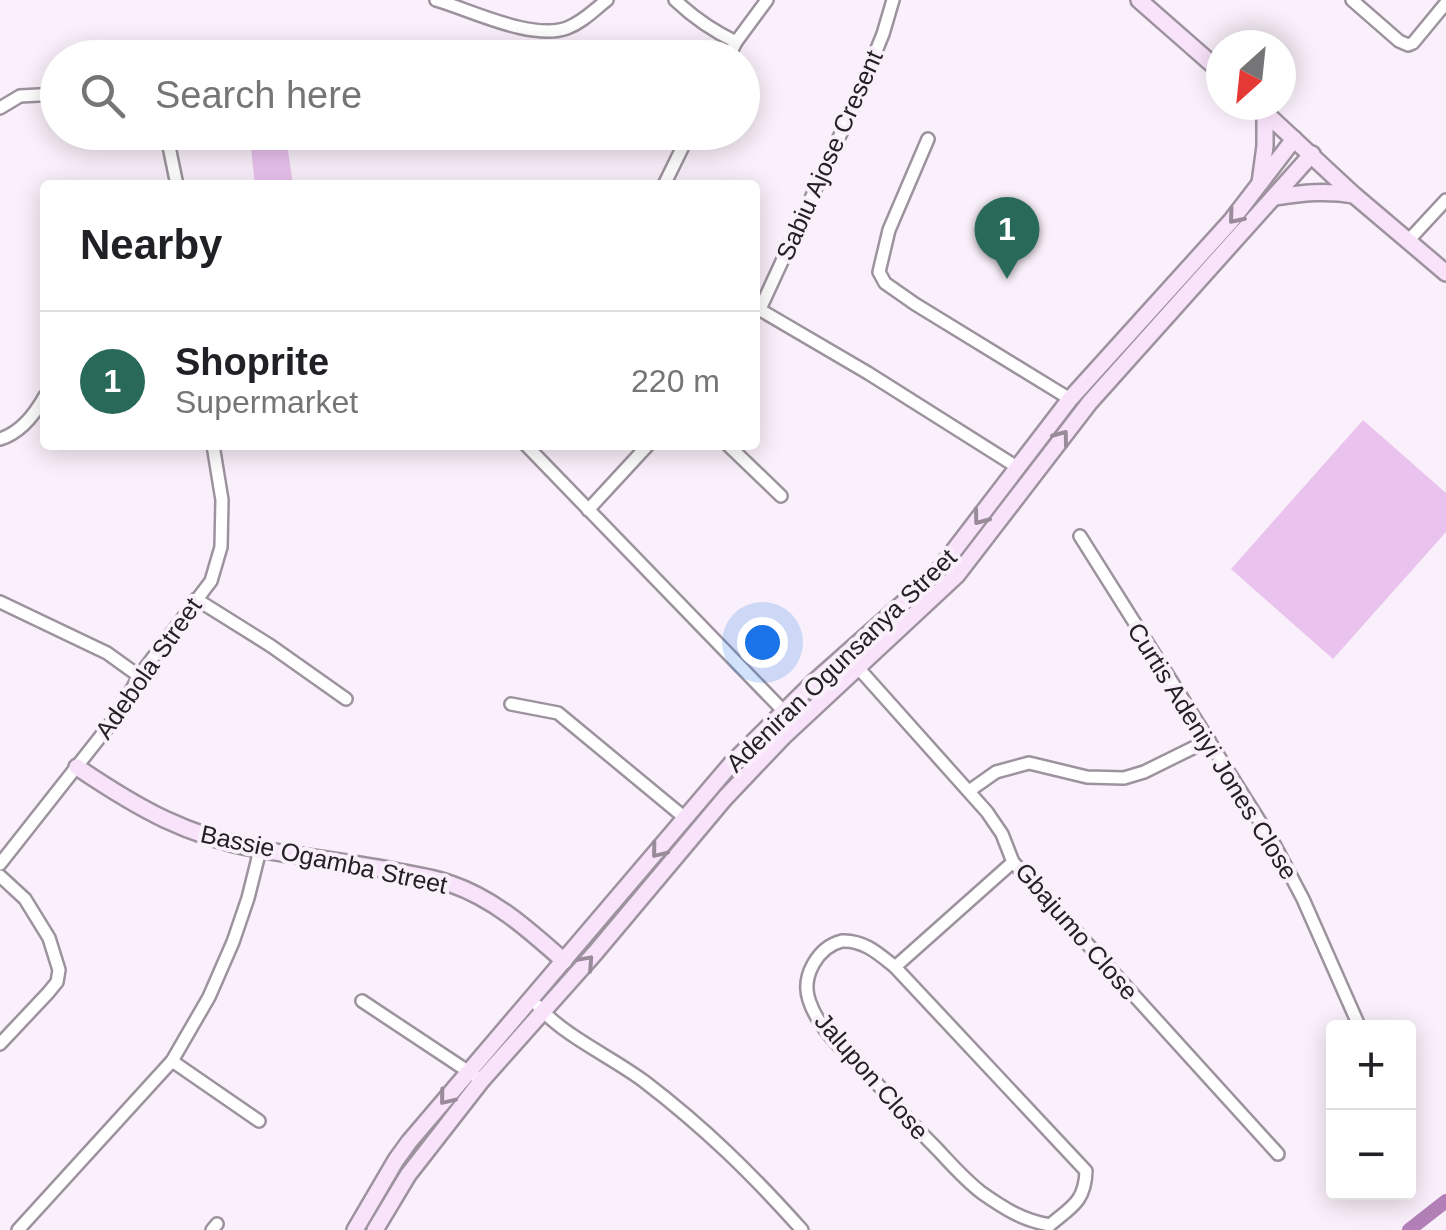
<!DOCTYPE html>
<meta charset="utf-8">
<style>
:root{--surface:#fff;--page:#f6f6f6;--text:#202124;--muted:#757577;--line:#e0e0e0;--accent:#286959}
body{margin:0;font-family:Helvetica,sans-serif;background:var(--page);color:var(--text)}
.controls{position:absolute;right:30px;bottom:30px;display:grid;overflow:hidden;border-radius:10px;box-shadow:0 5px 25px #0003}
.controls button{width:90px;height:90px;display:grid;place-items:center;padding:0;border:0;border-bottom:2px solid var(--line);background:var(--surface);color:var(--text);font:50px sans-serif}
.compass{position:absolute;left:1206px;top:30px;width:90px;height:90px;border-radius:50%;background:var(--surface);box-shadow:0 5px 25px #0003;rotate:207deg}
.you{position:absolute;left:762px;top:642px;width:35px;height:35px;margin:-25px;border:8px solid #fff;border-radius:50%;background:#1a73e8;box-shadow:0 0 0 15px #1a73e833}
.badge{display:grid;place-items:center;width:65px;height:65px;border-radius:50%;background:var(--accent);color:#fff;font-size:32px;font-weight:700}
.pin{position:absolute;translate:-50% -82px;filter:drop-shadow(0 2px 5px #0008)}
.pin::after{content:'';position:absolute;top:52px;width:35px;height:30px;background:inherit;clip-path:polygon(0 0,100% 0,50% 100%)}
.list{margin:0;padding:0;list-style:none}
h2{display:flex;justify-content:space-between;align-items:center;height:130px;margin:0;padding:0 40px;font-size:42px}
h2 small{font-size:32px;font-weight:400;color:var(--muted)}
.list li{display:grid;grid-template-columns:65px 1fr auto;gap:30px;align-items:center;box-sizing:border-box;height:140px;padding:0 40px;border-top:2px solid var(--line)}
.list b{display:block;font-size:38px;white-space:nowrap}
.list p{margin:0;font-size:32px;white-space:nowrap;color:var(--muted)}
.list em{font-size:32px;font-style:normal;color:var(--muted)}
.icon{flex:none;width:55px;height:55px;fill:none;stroke:currentColor;stroke-width:2;stroke-linecap:round;stroke-linejoin:round}
.map{position:relative;flex:none;width:1446px;height:1230px;overflow:hidden}
.search{position:absolute;background:var(--surface);box-shadow:0 5px 25px #0003;left:40px;top:40px;width:720px;height:110px;display:flex;align-items:center;gap:25px;box-sizing:border-box;padding:0 35px;border-radius:55px;color:var(--muted);font-size:38px}
.panel{position:absolute;background:var(--surface);box-shadow:0 5px 25px #0003;left:40px;top:180px;width:720px;height:270px;border-radius:10px}
.map>svg:first-child{display:block}
</style>
<div class="map">
<svg width="1446" height="1230" viewBox="0 0 1446 1230">
<rect width="100%" height="100%" fill="#faf0fb"/>
<g fill="#e9c2ed">
<path d="M 287,144 L 293,185 L 255,185 L 251,148 Z"/>
<path d="M 1363,420 L 1446,493 L 1446,532 L 1333,659 L 1231,569 Z"/>
</g>
<g fill="none" stroke-linecap="round" stroke-linejoin="round">
<path stroke="#b280b7" stroke-width="14" d="M 1409,1230 L 1446,1201"/>
<g stroke="#9d939e" stroke-width="16">
<g id="street">
<path d="M 436,0 C 471,10 532,41 567,28 C 583,22 594,10 607,0"/>
<path d="M 675,0 C 694,18 713,31 736,42"/>
<path d="M 1352,0 L 1399,41 L 1408,45 L 1413,43 L 1446,3"/>
<path d="M 728,58 L 736,42 L 767,0"/>
<path d="M 0,108 L 20,96 L 58,94"/>
<path d="M 166,132 L 177,185"/>
<path d="M 928,139 L 889,230 L 879,272 L 885,283 L 915,304 L 1070,399"/>
<path d="M 664,185 L 690,132"/>
<path d="M 1408,241 L 1446,200"/>
<path d="M 757,308 L 868,373 L 1017,467"/>
<path d="M 760,309 L 854,105 L 883,34 L 893,0"/>
<path d="M 0,439 C 20,433 35,414 45,396"/>
<path d="M 526,445 L 797,725"/>
<path d="M 728,445 L 781,496"/>
<path d="M 588,510 L 648,445"/>
<path d="M 1080,536 L 1274,844 L 1303,899 L 1360,1028"/>
<path d="M 196,599 L 271,646 L 346,699"/>
<path d="M 0,602 L 107,653 L 139,676"/>
<path d="M 853,662 L 987,812 L 1002,834 L 1013,862 L 1278,1154"/>
<path d="M 511,704 L 558,713 L 685,818"/>
<path d="M 969,791 L 996,772 L 1029,763 L 1087,777 L 1124,778 L 1144,772 L 1209,740"/>
<path d="M 0,864 L 119,713 L 139,676 L 211,581 L 221,547 L 222,500 L 213,445"/>
<path d="M 0,876 L 25,899 L 49,938 L 59,970 L 57,982 L 48,993 L 0,1044"/>
<path d="M 842,941 C 864,940 879,954 895,967 L 1086,1171 C 1085,1202 1071,1207 1050,1225 C 1022,1220 1005,1209 982,1193 C 965,1180 952,1165 938,1150 C 918,1130 899,1110 881,1088 C 857,1061 820,1035 809,1000 C 801,976 818,947 842,941 Z"/>
<path d="M 895,967 L 1013,862"/>
<path d="M 362,1001 L 475,1076"/>
<path d="M 538,1006 C 565,1037 612,1057 645,1082 C 705,1128 752,1174 802,1230"/>
<path d="M 172,1061 L 259,1121"/>
<path d="M 18,1230 L 172,1061 L 209,997 L 233,942 L 248,898 L 260,850"/>
<path d="M 212,1230 L 217,1224"/>
</g>
</g>
<g stroke="#9d939e" stroke-width="20">
<g id="secondary">
<path d="M 1139,0 L 1221,72"/>
<path d="M 1257,105 L 1354,195 L 1446,273"/>
<path d="M 1260,183 L 1265,146 L 1265,112"/>
<path d="M 1275,197 C 1302,193 1326,190 1354,195"/>
<path d="M 77,767 C 139,809 188,837 263,850 C 309,858 354,863 399,872 C 416,875 435,878 451,884 C 495,899 530,931 564,961"/>
<path d="M 355,1230 L 396,1160 L 409,1142 L 732,763 L 813,683 L 936,574 L 1070,399 L 1231,221 L 1294,139"/>
<path d="M 375,1230 L 408,1175 L 482,1080 L 595,953 L 725,798 L 783,737 L 957,575 L 1090,402 L 1312,154"/>
</g>
</g>
<use href="#street" stroke="#fff" stroke-width="11"/>
<use href="#secondary" stroke="#f9e3fb" stroke-width="15"/>
</g>
<defs><path id="oneway-chevron" d="M-2-3.5L2.5 0L-2 3.5" fill="none" stroke-width="1.6" stroke-linecap="round" stroke-linejoin="round" transform="scale(2.5)"/></defs>
<g stroke="#998b9a">
<use href="#oneway-chevron" transform="translate(1235 217) rotate(130)"/>
<use href="#oneway-chevron" transform="translate(1062 437) rotate(-53)"/>
<use href="#oneway-chevron" transform="translate(980 518) rotate(127)"/>
<use href="#oneway-chevron" transform="translate(658 851) rotate(129)"/>
<use href="#oneway-chevron" transform="translate(587 962) rotate(-48)"/>
<use href="#oneway-chevron" transform="translate(446 1098) rotate(129)"/>
</g>
<g text-anchor="middle" dominant-baseline="central" stroke-width="8" stroke-linejoin="round" paint-order="stroke">
<g font-size="25" fill="#242024" stroke="#faf0fb">
<text transform="translate(829 155) rotate(-66)">Sabiu Ajose Cresent</text>
<text transform="translate(841 660) rotate(-44)">Adeniran Ogunsanya Street</text>
<text transform="translate(148 668) rotate(-55)">Adebola Street</text>
<text transform="translate(1213 751) rotate(58)">Curtis Adeniyi Jones Close</text>
<text transform="translate(324 859) rotate(12)">Bassie Ogamba Street</text>
<text transform="translate(1077 931) rotate(49)">Gbajumo Close</text>
<text transform="translate(872 1076) rotate(49)">Jalupon Close</text>
</g>
</g>
</svg>
<div class="controls">
<button>+</button>
<button>−</button>
</div>
<svg class="compass" viewBox="-18 -18 36 36"><path d="M0-13l5 13h-10z" fill="#e53935"/><path d="M0 13l5-13h-10z" fill="#757577"/></svg>
<div class="you"></div>
<div class="pin badge" style="left:1007px;top:279px">1</div>
<div class="search"><svg class="icon" aria-label="search" viewBox="0 0 24 24"><circle cx="10" cy="10" r="6"/><path d="M15 15l6 6"/></svg>Search here</div>
<section class="panel">
<h2>Nearby<small></small></h2>
<ul class="list">
<li><span class="badge">1</span><div><b>Shoprite</b><p>Supermarket</p></div><em>220 m</em></li>
</ul>
</section>
</div>
